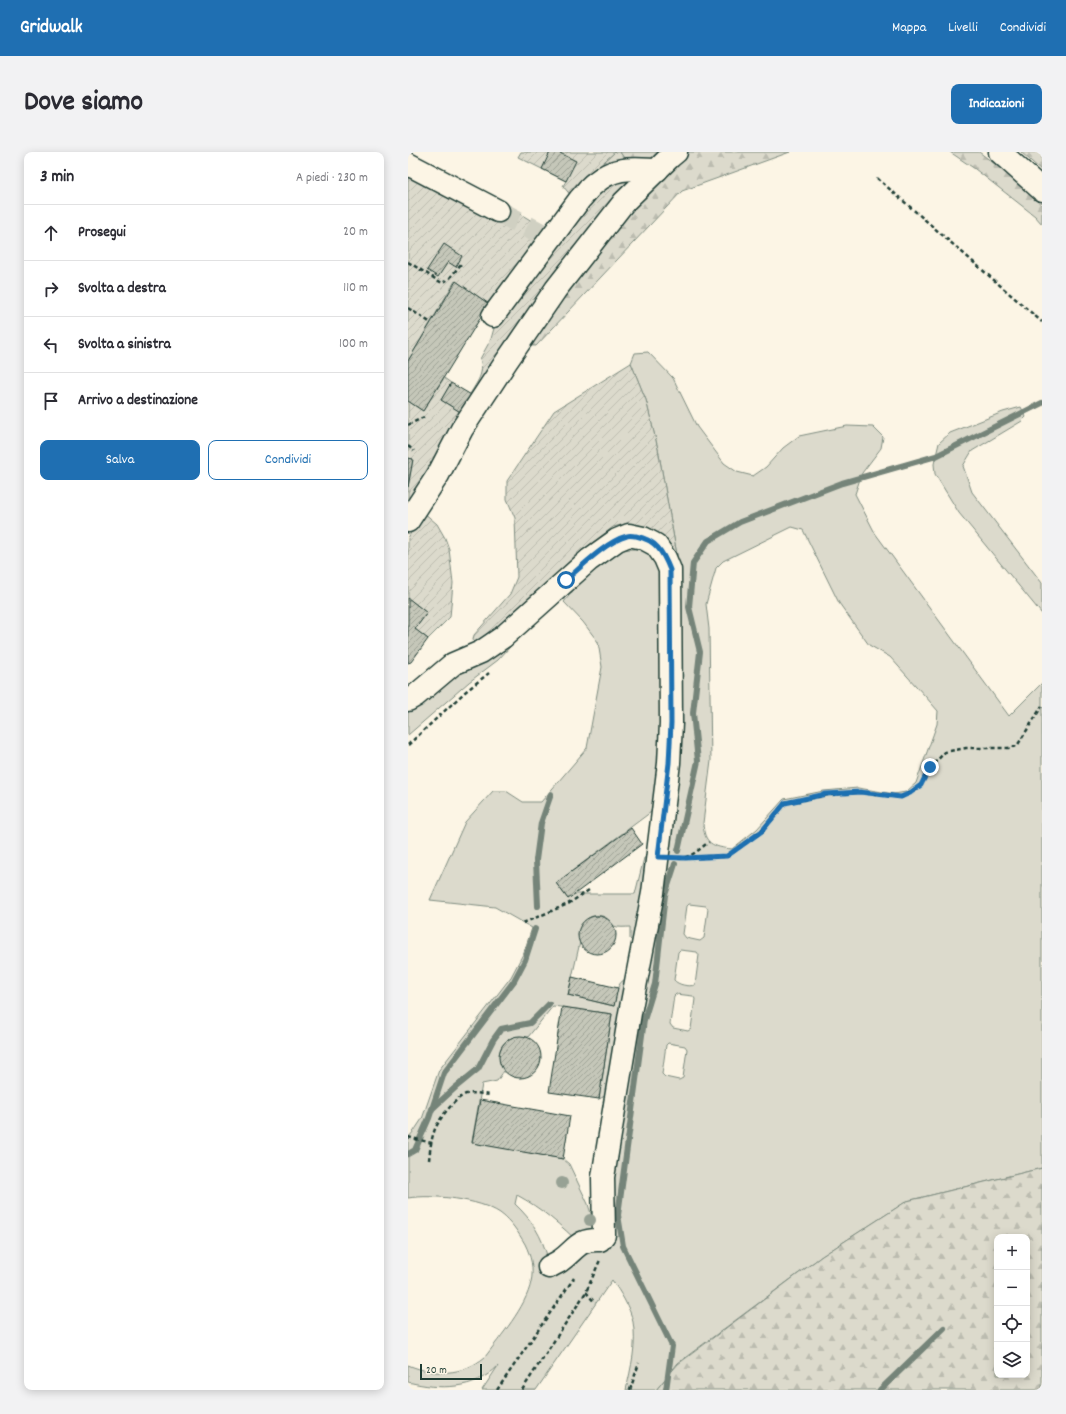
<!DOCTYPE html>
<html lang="it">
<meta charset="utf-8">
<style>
:root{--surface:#fff;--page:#f2f2f3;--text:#2b2b33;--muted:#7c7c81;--line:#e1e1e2;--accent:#1f6fb2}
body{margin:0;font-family:Dekko,sans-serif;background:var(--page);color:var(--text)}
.controls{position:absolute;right:12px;bottom:12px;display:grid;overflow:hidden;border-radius:8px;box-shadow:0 2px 10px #0003}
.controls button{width:36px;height:36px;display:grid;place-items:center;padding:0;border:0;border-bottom:1px solid var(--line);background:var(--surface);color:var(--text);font:20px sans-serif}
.scale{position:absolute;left:12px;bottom:10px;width:62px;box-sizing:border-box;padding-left:4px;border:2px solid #1f3d34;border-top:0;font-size:11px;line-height:14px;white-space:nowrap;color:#1f3d34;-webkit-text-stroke:3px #fcf5e5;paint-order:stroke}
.stop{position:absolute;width:12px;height:12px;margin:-9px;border:3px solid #1f6fb2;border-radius:50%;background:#fff}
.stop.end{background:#1f6fb2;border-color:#fff;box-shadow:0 1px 4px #0008}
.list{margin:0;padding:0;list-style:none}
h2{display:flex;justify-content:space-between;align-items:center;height:52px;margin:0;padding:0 16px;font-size:17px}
h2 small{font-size:13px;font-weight:400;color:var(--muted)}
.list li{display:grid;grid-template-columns:26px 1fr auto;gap:12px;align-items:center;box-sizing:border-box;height:56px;padding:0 16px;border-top:1px solid var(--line)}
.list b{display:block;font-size:15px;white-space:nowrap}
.list em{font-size:13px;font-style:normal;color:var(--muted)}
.actions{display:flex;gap:8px;padding:12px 16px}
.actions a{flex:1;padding:9px 0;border:1px solid var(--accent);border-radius:8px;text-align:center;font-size:14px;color:var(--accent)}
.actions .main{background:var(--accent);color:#fff}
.icon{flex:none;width:22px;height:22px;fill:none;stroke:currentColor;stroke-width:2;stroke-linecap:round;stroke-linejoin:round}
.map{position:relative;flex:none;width:634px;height:1238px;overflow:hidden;border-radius:8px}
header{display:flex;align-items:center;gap:24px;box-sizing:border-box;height:56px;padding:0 20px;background:var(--accent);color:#fff}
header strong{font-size:19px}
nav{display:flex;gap:22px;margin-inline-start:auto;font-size:14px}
.intro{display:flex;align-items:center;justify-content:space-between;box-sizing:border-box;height:96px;padding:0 24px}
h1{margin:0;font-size:28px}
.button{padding:10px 18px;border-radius:8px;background:var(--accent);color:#fff;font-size:14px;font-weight:700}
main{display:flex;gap:24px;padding:0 24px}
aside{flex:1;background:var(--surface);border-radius:8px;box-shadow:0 2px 10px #0003}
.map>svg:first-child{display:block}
</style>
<header>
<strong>Gridwalk</strong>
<nav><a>Mappa</a><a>Livelli</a><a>Condividi</a></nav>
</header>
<div class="intro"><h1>Dove siamo</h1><a class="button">Indicazioni</a></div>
<main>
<aside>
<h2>3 min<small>A piedi · 230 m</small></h2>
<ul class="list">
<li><svg class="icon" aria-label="ahead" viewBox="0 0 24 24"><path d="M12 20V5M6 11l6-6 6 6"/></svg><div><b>Prosegui</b></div><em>20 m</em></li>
<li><svg class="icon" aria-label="right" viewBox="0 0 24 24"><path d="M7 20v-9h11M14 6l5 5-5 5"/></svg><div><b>Svolta a destra</b></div><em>110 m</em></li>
<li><svg class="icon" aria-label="left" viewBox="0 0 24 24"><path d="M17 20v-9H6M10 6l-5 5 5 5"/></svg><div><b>Svolta a sinistra</b></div><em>100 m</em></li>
<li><svg class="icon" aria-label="arrive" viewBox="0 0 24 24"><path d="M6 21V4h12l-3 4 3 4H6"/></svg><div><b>Arrivo a destinazione</b></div></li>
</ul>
<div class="actions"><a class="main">Salva</a><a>Condividi</a></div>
</aside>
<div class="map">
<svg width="634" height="1238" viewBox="0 0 634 1238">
<defs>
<pattern id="forest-firs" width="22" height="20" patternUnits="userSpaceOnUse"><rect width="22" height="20" fill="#dcdacc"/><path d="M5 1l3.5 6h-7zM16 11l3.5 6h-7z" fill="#bcbcb0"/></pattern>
<pattern id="garden-furrows" width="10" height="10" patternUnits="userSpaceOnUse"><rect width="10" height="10" fill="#dcdacc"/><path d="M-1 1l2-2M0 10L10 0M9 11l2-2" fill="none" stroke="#bcbcb0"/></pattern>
<pattern id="building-hatch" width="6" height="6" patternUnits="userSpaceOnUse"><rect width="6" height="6" fill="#c5c7b9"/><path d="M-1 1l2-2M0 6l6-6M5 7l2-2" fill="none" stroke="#9fa397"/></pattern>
</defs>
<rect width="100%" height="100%" fill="#fcf5e5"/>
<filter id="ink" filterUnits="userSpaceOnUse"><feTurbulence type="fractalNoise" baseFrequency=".025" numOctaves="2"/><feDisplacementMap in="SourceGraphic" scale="8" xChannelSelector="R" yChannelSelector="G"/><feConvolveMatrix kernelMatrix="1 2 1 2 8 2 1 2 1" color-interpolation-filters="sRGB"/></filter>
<g filter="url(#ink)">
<g fill="#dcdacc" stroke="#7e8c80" fill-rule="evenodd">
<path d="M 207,0 L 212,0 L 220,12 L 178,26 Z"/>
<path d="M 240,200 L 265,226 L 289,275 L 316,311 L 329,320 L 345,324 L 358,315 L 375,296 L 391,284 L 439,274 L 465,275 L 475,285 L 473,296 L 454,321 L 447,342 L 467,381 L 601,564 L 634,531 L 634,1016 L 499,1049 L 414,1104 L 270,1211 L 248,1238 L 218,1238 C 223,1216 229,1192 225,1170 C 222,1155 212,1140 204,1128 L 128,1238 L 74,1238 L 90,1214 C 66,1238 32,1238 0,1230 L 0,1213 C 27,1224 54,1224 77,1205 C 92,1185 118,1155 123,1130 C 126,1117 123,1104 117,1092 C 110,1080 103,1069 92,1061 C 71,1047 25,1042 0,1046 L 0,986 L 6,979 L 14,967 L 31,918 L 103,825 L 116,800 L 124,776 L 87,755 L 22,748 L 57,670 L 85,639 L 98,639 L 115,650 L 133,650 L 179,596 L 194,515 L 190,490 L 175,470 L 156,450 C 175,427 194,396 227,397 C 244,397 251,411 255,425 L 256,571 L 247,657 L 148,731 L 160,747 L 166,742 L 227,742 L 236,706 L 241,705 L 225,790 L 222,787 L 222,775 C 218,775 210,776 206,774 C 203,772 201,767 197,765 C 180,758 168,775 172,790 L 160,843 L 206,854 C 208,844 208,829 219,827 L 197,944 L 191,947 L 204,862 L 145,854 L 120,885 C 96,881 84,899 96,919 L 89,929 L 74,932 L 64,990 L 155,1007 L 161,1012 L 180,1052 L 187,1075 L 201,1087 L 204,1026 L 227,879 L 254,729 L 270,614 L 271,576 L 269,403 L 250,297 L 238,248 L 223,211 L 227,201 ZM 384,375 L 395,378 L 431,451 L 461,493 L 482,505 L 517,544 L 530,559 L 529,572 L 508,631 L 498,640 L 486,642 L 450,636 L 416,639 L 376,647 L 349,677 L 324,697 C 305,695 296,692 295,671 L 303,609 L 301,477 L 298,452 L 308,416 L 315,409 ZM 281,752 L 298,754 L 300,757 L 296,786 L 292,789 L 278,786 L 275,782 L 279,754 ZM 272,798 L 289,800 L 291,803 L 287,833 C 281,835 270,833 266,828 L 270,800 ZM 268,842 L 285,844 L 287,847 L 283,877 L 280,879 L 265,876 L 262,872 L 266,844 ZM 260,891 L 277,894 L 279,897 L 275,926 L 271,928 L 257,925 L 254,922 L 258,893 ZM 109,1043 C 133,1056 154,1074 173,1093 L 155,1113 L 142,1122 C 141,1117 141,1112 140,1107 C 134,1084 124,1068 107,1052 Z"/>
<path d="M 613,255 L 618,265 L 614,269 L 564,299 L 555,314 L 564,340 L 634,431 L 634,462 L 551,361 L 527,322 L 526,312 L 531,291 L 542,281 L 595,260 Z"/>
<path d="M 156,436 L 90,508 L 61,530 L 0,583 L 0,554 Z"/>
</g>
<g fill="url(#forest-firs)" stroke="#7e8c80" fill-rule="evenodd">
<path d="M 212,0 L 382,0 L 274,39 L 128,194 L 101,193 L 220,12 Z"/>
<path d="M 542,0 L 571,0 L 596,19 L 634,53 L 634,72 L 627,64 L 567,17 Z"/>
<path d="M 613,0 L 634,0 L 634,19 Z"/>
<path d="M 634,1016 L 634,1238 L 248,1238 L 270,1212 L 414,1104 L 499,1049 ZM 589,1085 L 619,1085 L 619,1223 L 589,1223 Z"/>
</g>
<g fill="url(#garden-furrows)" stroke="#7e8c80">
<path d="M 113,0 L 207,0 L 178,26 L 164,45 L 155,34 L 158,29 L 110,5 Z"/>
<path d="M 223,19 L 226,31 L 0,361 L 0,335 L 5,307 L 0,306 L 0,249 L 15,259 L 36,226 L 43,231 L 33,248 L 54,261 L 65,244 L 62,242 C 69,230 77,221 72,207 L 83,187 L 88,169 L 175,49 Z"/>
<path d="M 0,20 L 94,51 L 139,78 L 81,152 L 47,129 L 0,209 Z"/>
<path d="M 223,211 L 238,248 L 250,297 L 269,403 L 258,387 L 244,377 L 231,373 L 217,372 L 205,375 L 171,401 L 94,477 L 67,493 L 65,488 L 66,483 L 102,442 L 109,425 L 107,366 L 99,347 L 99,329 L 146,259 Z"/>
<path d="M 15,360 L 29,372 L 37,386 L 41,397 L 45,431 L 42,465 L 20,487 L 7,477 L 19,461 L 0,446 L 0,386 Z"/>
</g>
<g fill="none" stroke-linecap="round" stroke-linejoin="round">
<g stroke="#758479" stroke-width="6">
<path d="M 270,699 L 290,609 L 285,561 L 292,500 L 281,455 L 285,411 L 300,389 L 332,370 L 434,331 L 528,304 L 634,251"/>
<path d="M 130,754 L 128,708 L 133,671 L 143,642"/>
<path d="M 25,956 L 48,935 L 70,917 L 85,888 L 93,877 L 122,871 L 141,852"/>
<path d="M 0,1002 L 7,998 L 21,966 L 36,921 L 106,829 L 117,808 L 127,777"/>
<path d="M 258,1238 L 264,1194 L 215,1094 L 210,1063 L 236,868 L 247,832 L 257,743 L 267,712"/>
<path d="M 472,1238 L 536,1176"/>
</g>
</g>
<g fill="url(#building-hatch)" stroke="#1f3d34">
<path d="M 142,0 L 150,0 L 168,9 L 158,29 L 134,17 Z"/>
<path d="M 36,92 L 54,104 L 48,115 L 40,110 L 30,125 L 19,118 Z"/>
<path d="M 48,129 L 81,152 L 15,259 L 0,249 L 0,209 Z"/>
<path d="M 43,231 L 65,244 L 54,261 L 33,248 Z"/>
<path d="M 0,306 L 5,307 L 0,335 Z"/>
<path d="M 0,446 L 19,461 L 7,477 L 20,487 L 3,510 L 0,511 Z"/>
<path d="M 223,676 L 234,692 L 160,747 L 148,731 Z"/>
<circle cx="189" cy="783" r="19"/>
<path d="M 164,825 L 210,836 L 206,854 L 160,843 Z"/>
<path d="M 154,855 L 204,862 L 191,947 L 141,940 Z"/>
<circle cx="112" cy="905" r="21"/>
<path d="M 72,948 L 162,964 L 155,1007 L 64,991 Z"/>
</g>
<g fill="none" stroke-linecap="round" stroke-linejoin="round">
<path stroke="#d0d0c2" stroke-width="22" stroke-dasharray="22 11" stroke-linecap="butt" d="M 90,59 L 135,83"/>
<g stroke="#1f3d34" stroke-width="25">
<g id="minor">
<path d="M 592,0 L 634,38"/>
<path d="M 0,12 L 90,59"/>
<path d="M 85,164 L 172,47 C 177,42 181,35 187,31 C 207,14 224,17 249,18"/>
<path d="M 0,369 L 30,323 L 54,277 L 98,210 L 148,137 L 216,50 L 262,5 L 268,0"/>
<path d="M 0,548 L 7,544 L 45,512 L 73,500 L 95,485 L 181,408 L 209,388 L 221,383 L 235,386 L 248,393 L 257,406 L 262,418 L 263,571 L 261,611 L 245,741 L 222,861 L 195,1025 L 196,1083 L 192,1088 C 169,1087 169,1097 152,1109 C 149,1111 144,1113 141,1115"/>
</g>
</g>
<g stroke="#1f3d34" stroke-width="2.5" stroke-dasharray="4 3" stroke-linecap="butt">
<path d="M 469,26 L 634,170"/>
<path d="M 0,110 L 34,131 L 41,127 L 53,112"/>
<path d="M 0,156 L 23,171"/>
<path d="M 0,273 L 16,265"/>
<path d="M 0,294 L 6,299"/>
<path d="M 0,593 L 57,540 L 81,521"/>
<path d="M 270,706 C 283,707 291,697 301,690"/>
<path d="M 277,706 L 319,704 L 354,679 L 377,651 L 418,643 L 452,640 L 493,645 L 502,641 L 513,633 L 523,615 L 537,600 L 558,596 L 600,596 L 609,594 L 634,554"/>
<path d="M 115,771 L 160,752 L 181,738"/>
<path d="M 0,985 L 24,991"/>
<path d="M 21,1008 C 22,999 23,988 26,980 C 29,969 47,946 58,942 C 66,940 74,942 83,943"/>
<path d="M 178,1140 L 187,1151"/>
<path d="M 89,1238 L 166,1126"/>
<path d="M 114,1238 L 178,1140 L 192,1108"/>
<path d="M 222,1238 L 231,1211"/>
</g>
<use href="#minor" stroke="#fcf5e5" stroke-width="22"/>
</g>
<g fill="#97a194">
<circle cx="154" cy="1031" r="6"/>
<circle cx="182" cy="1068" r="6"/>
</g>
</g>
<g fill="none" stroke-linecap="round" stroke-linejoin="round" filter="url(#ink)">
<path stroke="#1f6fb2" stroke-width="5" d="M 158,428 C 174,414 199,389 219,384 C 222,383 225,384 228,384 C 248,388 255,400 262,418 L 263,571 L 261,611 L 250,705 L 277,706 L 319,704 L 354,679 L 377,651 L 418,642 L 452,640 L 493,645 L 502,641 L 513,633 L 522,615"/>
</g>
</svg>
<div class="controls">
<button>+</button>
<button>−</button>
<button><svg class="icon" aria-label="locate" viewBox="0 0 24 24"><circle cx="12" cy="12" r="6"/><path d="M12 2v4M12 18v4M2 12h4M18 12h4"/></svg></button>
<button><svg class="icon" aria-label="layers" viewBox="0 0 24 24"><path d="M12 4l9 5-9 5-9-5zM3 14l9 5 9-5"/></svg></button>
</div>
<div class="scale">20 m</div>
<div class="stop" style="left:158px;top:428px"></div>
<div class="stop end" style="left:522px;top:615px"></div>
</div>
</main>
